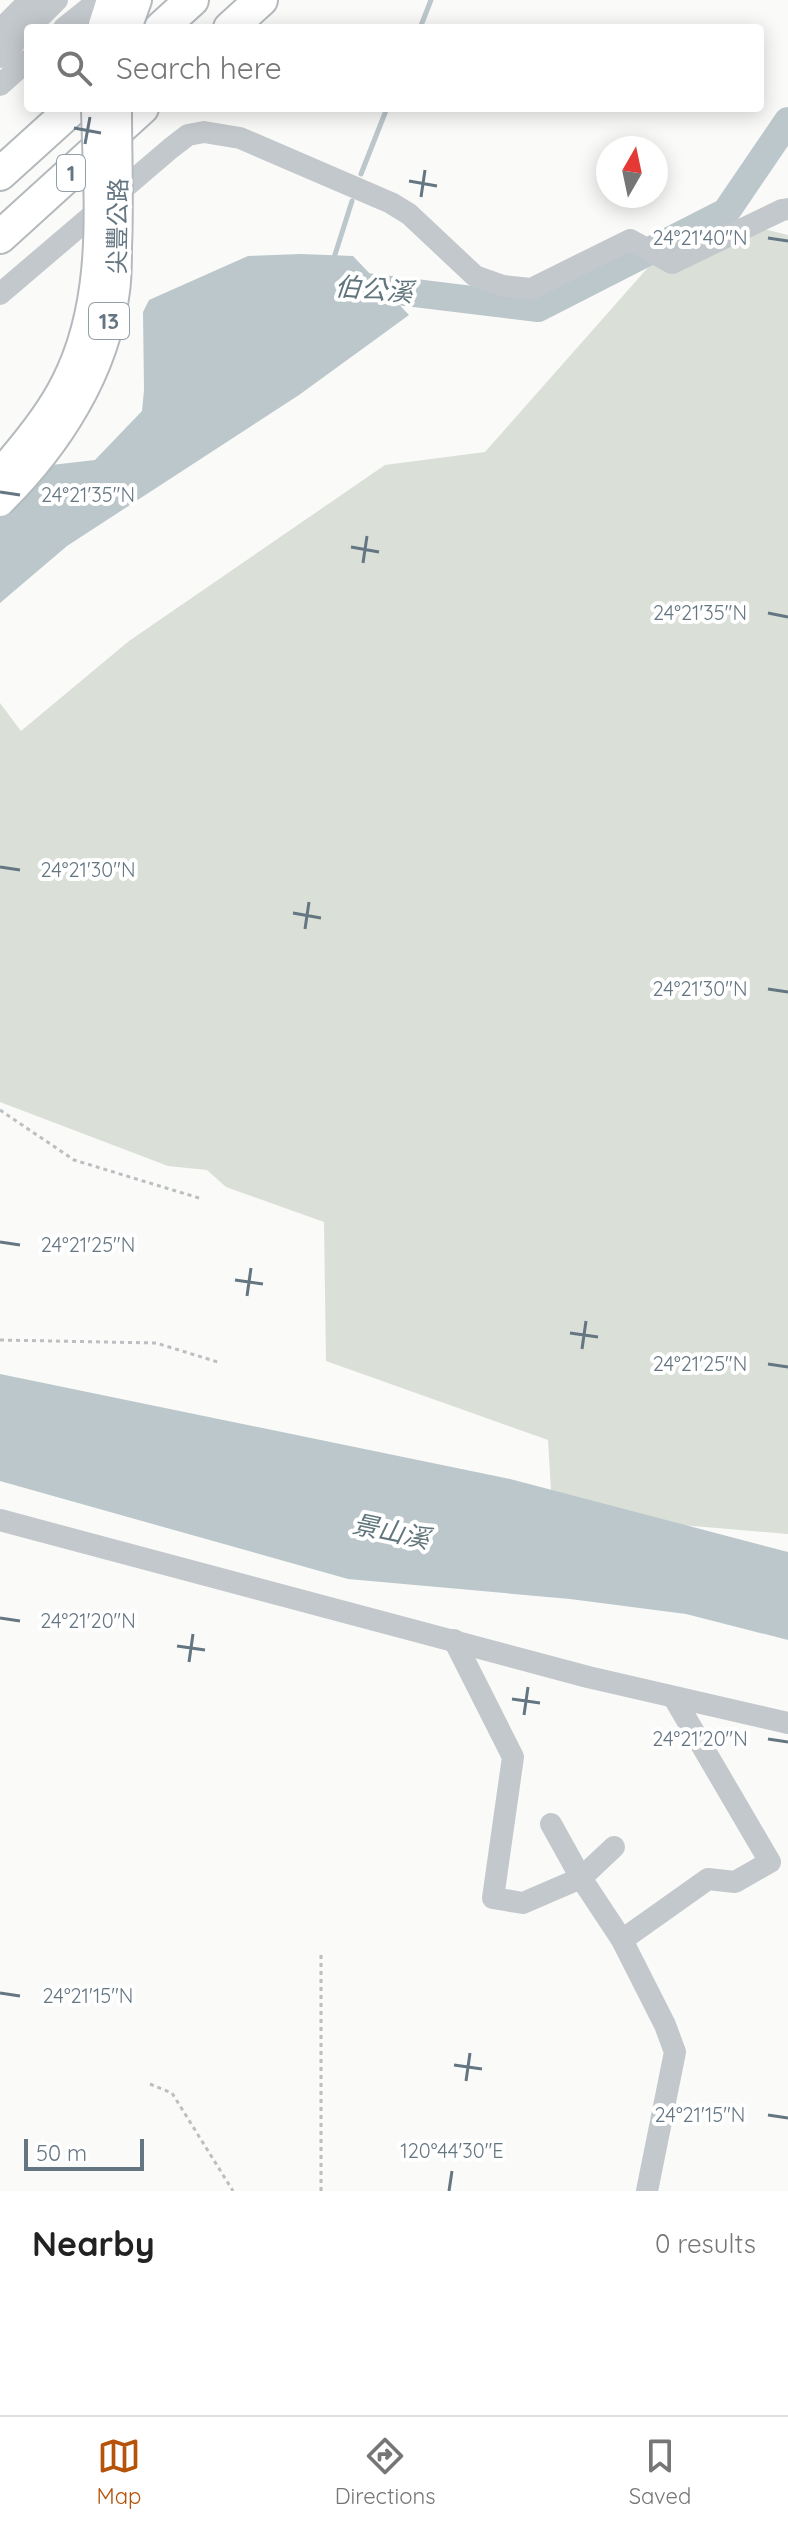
<!DOCTYPE html>
<meta charset="utf-8">
<style>
:root{--surface:#fff;--page:#f6f6f6;--text:#222;--muted:#767676;--line:#e0e0e0;--accent:#b45309}
body{margin:0;font-family:Quicksand,"Noto Sans TC",sans-serif;background:var(--page);color:var(--text)}
.compass{position:absolute;left:596px;top:136px;width:72px;height:72px;border-radius:50%;background:var(--surface);box-shadow:0 4px 20px #0003;rotate:9deg}
.scale{position:absolute;left:24px;bottom:20px;width:120px;box-sizing:border-box;padding-left:8px;border:4px solid #657683;border-top:0;font-size:22px;line-height:28px;white-space:nowrap;color:#657683;-webkit-text-stroke:6px #fff;paint-order:stroke}
.list{margin:0;padding:0;list-style:none}
h2{display:flex;justify-content:space-between;align-items:center;height:104px;margin:0;padding:0 32px;font-size:34px}
h2 small{font-size:26px;font-weight:400;color:var(--muted)}
.icon{flex:none;width:44px;height:44px;fill:none;stroke:currentColor;stroke-width:2;stroke-linecap:round;stroke-linejoin:round}
.map{position:relative;flex:none;width:788px;height:2191px;overflow:hidden}
.search{position:absolute;background:var(--surface);box-shadow:0 4px 20px #0003;left:24px;right:24px;top:24px;height:88px;display:flex;align-items:center;gap:20px;box-sizing:border-box;padding:0 28px;border-radius:8px;color:var(--muted);font-size:30px}
.sheet{height:224px;background:var(--surface)}
nav{display:flex;justify-content:space-around;align-items:center;box-sizing:border-box;height:112px;border-top:2px solid var(--line);background:var(--surface);font-size:22px;color:var(--muted)}
nav a{display:grid;justify-items:center;gap:4px}
nav .on{color:var(--accent)}
.map>svg:first-child{display:block}
</style>
<div class="map">
<svg width="788" height="2191" viewBox="0 0 788 2191">
<rect width="100%" height="100%" fill="#fafaf8"/>
<path fill="#dadfd7" d="M 697,212 L 788,235 L 788,1534 L 562,1515 L 551,1490 L 548,1440 L 326,1361 L 324,1222 L 226,1187 L 207,1170 L 168,1166 L 0,1102 L 0,703 L 21,731 L 129,641 L 385,465 L 485,452 Z"/>
<g fill="#bbc7cb">
<path d="M 301,254 L 353,256 L 409,315 L 299,395 L 67,546 L 0,603 L 0,489 L 34,467 L 95,460 L 142,411 L 144,390 L 143,312 L 149,300 L 248,256 Z"/>
<path d="M 0,1374 L 510,1479 L 788,1552 L 788,1640 L 686,1614 L 570,1599 L 348,1579 L 0,1481 Z"/>
</g>
<g fill="none" stroke-linecap="round" stroke-linejoin="round">
<g stroke="#bbc7cb" stroke-width="5">
<path d="M 420,28 L 431,0"/>
<path d="M 361,174 L 387,108"/>
<path d="M 333,261 L 352,201"/>
</g>
<path stroke="#bbc7cb" stroke-width="28" d="M 349,285 L 538,308 L 726,212 L 788,121"/>
<g stroke="#b5babe" stroke-width="32">
<g id="major">
<path d="M 102,28 L 111,0"/>
<path d="M 127,28 L 137,0"/>
</g>
</g>
<g stroke="#b4b9bd" stroke-width="36">
<g id="highway">
<path d="M 161,28 L 192,0"/>
<path d="M 230,28 L 261,0"/>
<path d="M 0,174 L 73,108"/>
<path d="M 0,237 L 142,108"/>
</g>
</g>
<g stroke="#bbbfc2" stroke-width="3" stroke-dasharray="4 4" stroke-linecap="butt">
<path d="M 0,1110 L 74,1160 L 199,1198"/>
<path d="M 0,1340 L 156,1343 L 221,1363"/>
<path d="M 150,2084 L 172,2093 L 233,2191"/>
<path d="M 321,2191 L 321,1954"/>
</g>
<g stroke="#c3c8cc" stroke-width="22">
<path d="M 29,28 L 57,0"/>
<path d="M 64,28 L 99,0"/>
<path d="M 0,30 L 30,0"/>
<path d="M 0,57 L 28,29"/>
<path d="M 0,85 L 28,60"/>
<path d="M 0,294 L 171,148 L 188,135 L 204,132 L 240,138 L 391,203 L 409,214 L 475,276 L 503,286 L 531,289 L 630,240 L 672,263 L 782,210 L 788,209"/>
<path d="M 0,1520 L 588,1677 L 788,1723"/>
<path d="M 454,1640 L 513,1757 L 493,1898 L 523,1903 L 581,1878 L 614,1847"/>
<path d="M 551,1824 L 581,1878 L 622,1940 L 665,2025 L 675,2052 L 647,2191"/>
<path d="M 622,1940 L 708,1879 L 735,1882 L 770,1862 L 674,1698"/>
</g>
<use href="#major" stroke="#fff" stroke-width="28"/>
<use href="#highway" stroke="#fff" stroke-width="32"/>
<g stroke="#b5babe" stroke-width="32" stroke-linecap="butt">
<g id="major-bridge">
<path d="M 0,473 C 23,447 49,416 65,384 C 109,299 98,200 96,108"/>
<path d="M 0,502 C 57,446 105,372 115,291 C 117,277 117,263 117,248 C 119,202 117,155 117,108"/>
</g>
</g>
<use href="#major-bridge" stroke="#fff" stroke-width="28"/>
</g>
<path fill="none" stroke="#657683" stroke-width="3" d="M 74,128 L 101,133M 85,144 L 90,117M 409,181 L 437,186M 421,197 L 425,170M 768,238 L 788,241M 0,492 L 20,495M 351,547 L 379,552M 363,563 L 367,536M 768,613 L 788,617M 0,867 L 20,870M 293,913 L 321,918M 305,929 L 309,902M 768,989 L 788,992M 0,1242 L 20,1245M 235,1280 L 263,1284M 247,1296 L 251,1268M 570,1333 L 598,1337M 582,1349 L 586,1321M 768,1364 L 788,1367M 0,1618 L 20,1621M 177,1646 L 205,1650M 189,1662 L 193,1634M 512,1699 L 540,1703M 524,1715 L 528,1687M 768,1739 L 788,1742M 0,1993 L 20,1996M 454,2065 L 482,2069M 466,2081 L 470,2053M 768,2115 L 788,2118M 449,2191 L 452,2171"/>
<g text-anchor="middle" dominant-baseline="central" stroke-width="8" stroke-linejoin="round" paint-order="stroke">
<g fill="#fff" stroke="#939fa8" stroke-width="2">
<rect x="57" y="155" width="28" height="36" rx="6"/>
<rect x="89" y="303" width="40" height="36" rx="6"/>
</g>
<g font-size="22" font-weight="bold" fill="#657683">
<text x="71" y="173">1</text>
<text x="109" y="321">13</text>
</g>
<g font-size="24" fill="#657683" stroke="#fff">
<text transform="translate(117 226) rotate(-89)">尖豐公路</text>
</g>
<g font-size="26" font-style="italic" fill="#60757c" stroke="#fff">
<text transform="translate(374 289) rotate(5)">伯公溪</text>
<text transform="translate(391 1531) rotate(12)">景山溪</text>
</g>
</g>
<g font-size="20" text-anchor="middle" fill="#657683" stroke="#fff" stroke-width="8" stroke-linejoin="round" paint-order="stroke">
<text x="700" y="245">24°21'40"N</text>
<text x="88" y="502">24°21'35"N</text>
<text x="700" y="620">24°21'35"N</text>
<text x="88" y="877">24°21'30"N</text>
<text x="700" y="996">24°21'30"N</text>
<text x="88" y="1252">24°21'25"N</text>
<text x="700" y="1371">24°21'25"N</text>
<text x="88" y="1628">24°21'20"N</text>
<text x="700" y="1746">24°21'20"N</text>
<text x="88" y="2003">24°21'15"N</text>
<text x="700" y="2122">24°21'15"N</text>
<text x="452" y="2158">120°44'30"E</text>
</g>
</svg>
<svg class="compass" viewBox="-18 -18 36 36"><path d="M0-13l5 13h-10z" fill="#e53935"/><path d="M0 13l5-13h-10z" fill="#767676"/></svg>
<div class="scale">50 m</div>
<div class="search"><svg class="icon" aria-label="search" viewBox="0 0 24 24"><circle cx="10" cy="10" r="6"/><path d="M15 15l6 6"/></svg>Search here</div>
</div>
<section class="sheet">
<h2>Nearby<small>0 results</small></h2>
<ul class="list">
</ul>
</section>
<nav>
<a class="on"><svg class="icon" aria-label="map" viewBox="0 0 24 24"><path d="M3 6l6-2 6 2 6-2v14l-6 2-6-2-6 2zM9 4v14M15 6v14"/></svg>Map</a>
<a><svg class="icon" aria-label="directions" viewBox="0 0 24 24"><path d="M12 3l9 9-9 9-9-9zM9 14v-3h6M13 9l2 2-2 2"/></svg>Directions</a>
<a><svg class="icon" aria-label="saved" viewBox="0 0 24 24"><path d="M7 4h10v16l-5-4-5 4z"/></svg>Saved</a>
</nav>
